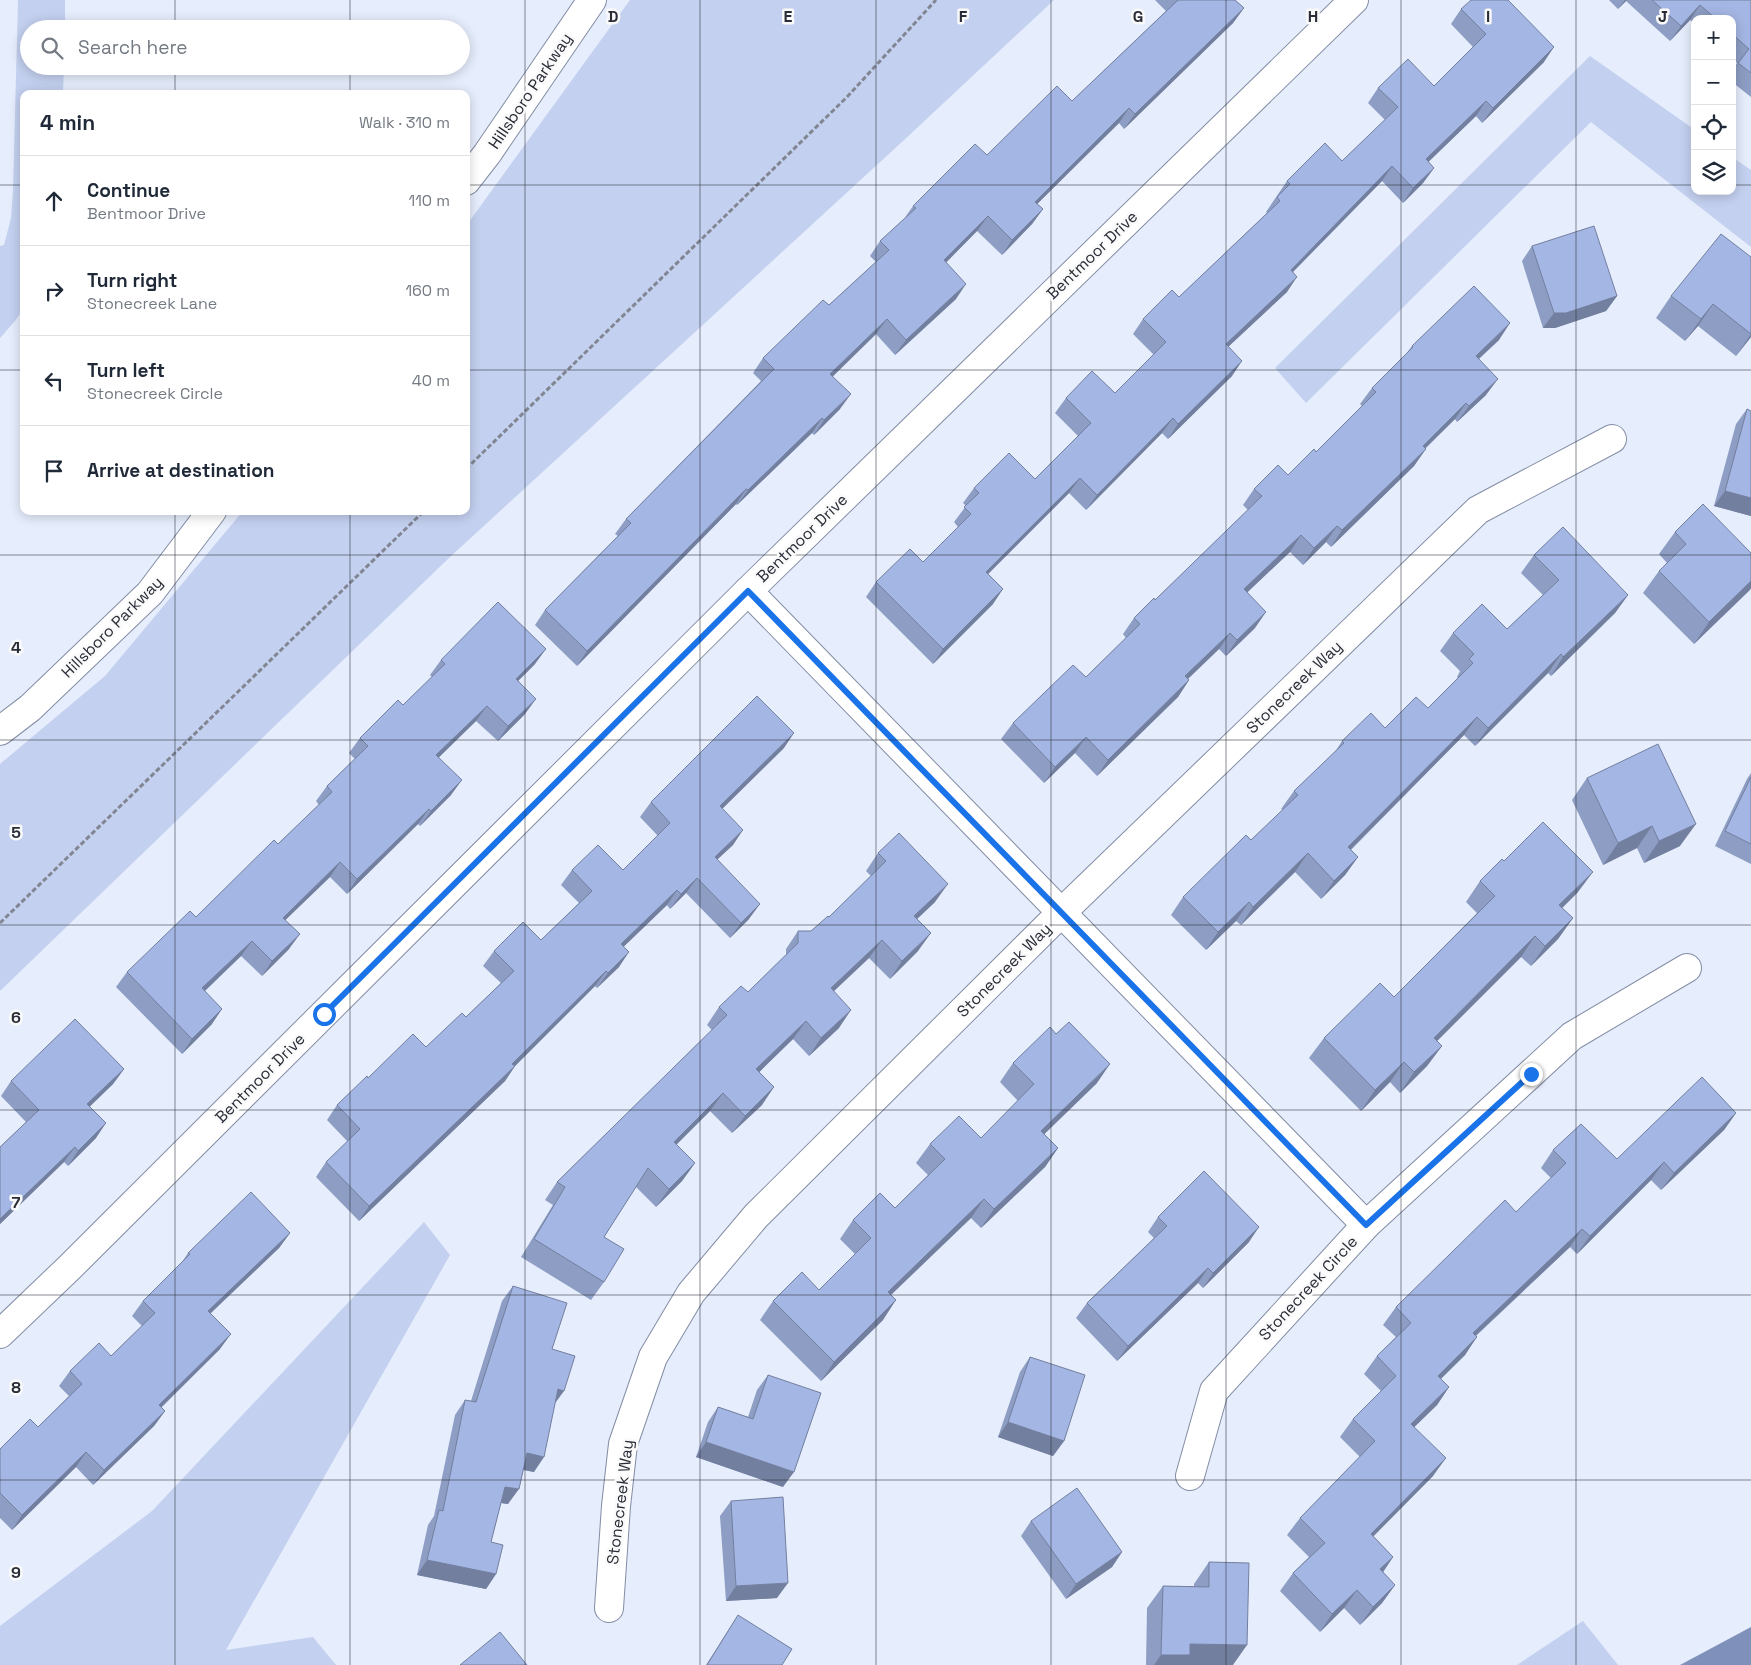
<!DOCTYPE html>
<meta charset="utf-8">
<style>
:root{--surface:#fff;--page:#f6f6f7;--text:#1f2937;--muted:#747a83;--line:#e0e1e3}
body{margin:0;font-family:"Space Grotesk",sans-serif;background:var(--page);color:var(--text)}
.controls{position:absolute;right:15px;top:15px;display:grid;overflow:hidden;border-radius:10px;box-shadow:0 2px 12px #0003}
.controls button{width:45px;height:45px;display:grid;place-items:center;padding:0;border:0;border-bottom:1px solid var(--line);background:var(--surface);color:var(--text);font:25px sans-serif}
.stop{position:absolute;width:15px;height:15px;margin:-11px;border:4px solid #1a73e8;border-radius:50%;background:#fff}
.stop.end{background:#1a73e8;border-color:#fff;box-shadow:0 1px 5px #0008}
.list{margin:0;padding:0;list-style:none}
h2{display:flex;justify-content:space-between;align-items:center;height:65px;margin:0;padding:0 20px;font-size:21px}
h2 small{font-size:16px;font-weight:400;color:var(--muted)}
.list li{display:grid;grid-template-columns:32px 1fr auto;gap:15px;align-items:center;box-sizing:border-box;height:90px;padding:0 20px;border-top:1px solid var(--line)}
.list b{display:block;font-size:19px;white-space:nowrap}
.list p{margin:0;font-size:16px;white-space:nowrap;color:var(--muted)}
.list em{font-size:16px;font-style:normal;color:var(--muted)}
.icon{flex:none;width:28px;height:28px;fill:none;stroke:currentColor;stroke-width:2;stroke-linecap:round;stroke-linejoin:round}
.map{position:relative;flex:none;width:1751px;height:1665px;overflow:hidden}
.search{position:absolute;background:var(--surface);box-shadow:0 2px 12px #0003;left:20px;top:20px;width:450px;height:55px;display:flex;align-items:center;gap:12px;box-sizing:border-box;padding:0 18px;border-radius:28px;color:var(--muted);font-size:19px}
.panel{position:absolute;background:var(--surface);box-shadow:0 2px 12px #0003;left:20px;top:90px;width:450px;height:425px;border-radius:10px}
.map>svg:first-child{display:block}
</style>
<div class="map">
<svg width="1751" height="1665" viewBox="0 0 1751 1665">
<rect width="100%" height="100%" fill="#e6edfc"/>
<g fill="#c3d0ef">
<path d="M 18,0 L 65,0 L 65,29 L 29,29 L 29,66 L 64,66 L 63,94 L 24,94 L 24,308 L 15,321 L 0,338 L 0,246 L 4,245 L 11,218 L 13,191 Z"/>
<path d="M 630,0 L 1054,0 L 903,141 L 450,557 L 0,991 L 0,764 L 105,676 L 243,511 L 466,511 L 466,226 Z"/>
<path d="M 1590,56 L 1695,130 L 1695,191 L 1732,191 L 1732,157 L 1751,170 L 1751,247 L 1591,122 L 1306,403 L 1275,368 Z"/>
<path d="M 424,1222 L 450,1255 L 226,1650 L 313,1637 L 336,1665 L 0,1665 L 0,1626 L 152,1511 Z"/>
<path d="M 1583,1621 L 1618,1665 L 1517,1665 Z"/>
</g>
<path fill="#7f91bb" d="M 1751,1627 L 1751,1665 L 1680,1665 Z"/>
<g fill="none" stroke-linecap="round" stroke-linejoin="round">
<g stroke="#838da4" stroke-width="30">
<g id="minor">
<path d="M 466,181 L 487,154 L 592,0"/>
<path d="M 748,591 L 1366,1225"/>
<path d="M 0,731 L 30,708 L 150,593 L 212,511"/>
<path d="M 0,1334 L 69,1268 L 748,591 L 1354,0"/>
<path d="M 1190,1476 L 1214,1391 L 1366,1225 L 1572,1036 L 1687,968"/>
<path d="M 609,1608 L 616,1506 L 623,1444 L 653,1357 L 691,1293 L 756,1216 L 1061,913 L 1478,510 L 1612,439"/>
</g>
</g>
<g stroke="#818692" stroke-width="3" stroke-dasharray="5 2.5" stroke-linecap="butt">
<path d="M 466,469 L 847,97 L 936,0"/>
<path d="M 0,923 L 424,511"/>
</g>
<use href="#minor" stroke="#fff" stroke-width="28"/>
</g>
<g fill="#8d9dc3">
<path d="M 1155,0 L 1235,0 L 1244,8 L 1233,23 L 1124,129 L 1119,123 L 1037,204 L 1043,209 L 1032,224 L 1002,255 L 977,231 L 946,262 L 956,299 L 895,355 L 876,334 L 833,376 L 840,409 L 814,435 L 812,433 L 737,505 L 736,504 L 577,666 L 535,625 L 545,610 L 618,536 L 615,534 L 626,519 L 761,381 L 753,373 L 763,358 L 829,305 L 876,262 L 870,256 L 880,241 L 904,219 L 913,206 L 987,155 L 1072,101 L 1166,11 Z"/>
<path d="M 1609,0 L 1751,0 L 1751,97 L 1732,82 L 1732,70 L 1737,63 L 1732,58 L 1732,19 L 1695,19 L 1695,24 L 1690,20 L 1670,41 L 1626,1 L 1618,9 Z"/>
<path d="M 1461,9 L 1544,62 L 1482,123 L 1476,116 L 1428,162 L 1434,168 L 1423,183 L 1403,203 L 1382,181 L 1293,272 L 1287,292 L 1228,347 L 1232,376 L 1168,439 L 1162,433 L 1086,510 L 1069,493 L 988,574 L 993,604 L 933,664 L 866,597 L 876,582 L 923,562 L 958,527 L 954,522 L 966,506 L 963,503 L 974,488 L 1035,479 L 1078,436 L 1055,413 L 1066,398 L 1115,393 L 1154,355 L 1133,334 L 1143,319 L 1179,297 L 1267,213 L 1266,212 L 1287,181 L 1342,161 L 1385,120 L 1368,103 L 1378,88 L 1434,86 L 1473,47 L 1451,24 Z"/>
<path d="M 1532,246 L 1617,296 L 1606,311 L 1555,328 L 1543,328 L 1522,261 Z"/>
<path d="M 1751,257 L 1751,337 L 1736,356 L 1698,326 L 1685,341 L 1656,318 L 1671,296 Z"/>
<path d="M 1499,340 L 1479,359 L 1486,395 L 1457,422 L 1455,419 L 1425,449 L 1414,466 L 1331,547 L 1326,542 L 1303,565 L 1290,552 L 1247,592 L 1255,628 L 1226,656 L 1219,649 L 1188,679 L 1189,680 L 1178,697 L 1097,776 L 1075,753 L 1044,783 L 1001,739 L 1013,723 L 1086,677 L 1126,638 L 1123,634 L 1134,618 L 1155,600 L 1248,510 L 1243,505 L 1254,489 L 1288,475 L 1316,452 L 1362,406 L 1360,404 L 1372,388 L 1406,354 L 1412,346 Z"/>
<path d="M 1747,409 L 1751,516 L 1714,506 L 1736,424 Z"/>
<path d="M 1675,532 L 1751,553 L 1751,588 L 1694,644 L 1643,593 L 1659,571 L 1667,563 L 1659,554 Z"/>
<path d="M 1534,555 L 1628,595 L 1615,613 L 1551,676 L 1548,673 L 1475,746 L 1464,735 L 1351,850 L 1358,857 L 1345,875 L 1321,899 L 1295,872 L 1241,925 L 1236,921 L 1206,950 L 1171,915 L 1183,897 L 1251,840 L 1283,810 L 1281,809 L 1294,791 L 1335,752 L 1342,741 L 1385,728 L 1428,708 L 1458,678 L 1457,677 L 1460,671 L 1440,651 L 1453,633 L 1507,629 L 1543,595 L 1521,573 Z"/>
<path d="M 441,660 L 535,664 L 518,681 L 525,714 L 498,741 L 476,721 L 439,757 L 451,795 L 420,826 L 418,824 L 347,894 L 330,877 L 285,920 L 289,949 L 262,976 L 241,956 L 205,991 L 212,1024 L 182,1054 L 116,987 L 127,972 L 196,917 L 278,844 L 319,805 L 316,801 L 327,786 L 355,759 L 349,753 L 360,738 L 403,705 L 432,677 L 430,675 Z"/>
<path d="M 784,748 L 722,808 L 733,845 L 717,859 L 749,919 L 730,938 L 686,893 L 670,909 L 667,905 L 624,946 L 619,967 L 597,988 L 595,986 L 515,1066 L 505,1081 L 359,1221 L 316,1177 L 326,1162 L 348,1142 L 327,1120 L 337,1105 L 368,1078 L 426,1047 L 466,1017 L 501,983 L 483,966 L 494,951 L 541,940 L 579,903 L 561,885 L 572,870 L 623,870 L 658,836 L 640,817 L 651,802 Z"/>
<path d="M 1751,773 L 1751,864 L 1715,846 L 1747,779 Z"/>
<path d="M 1587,778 L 1680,846 L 1644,863 L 1637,848 L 1603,865 L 1572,800 Z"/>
<path d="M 878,853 L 935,902 L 917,919 L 918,951 L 890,979 L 869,958 L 834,991 L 839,1028 L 809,1056 L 793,1039 L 759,1072 L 762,1105 L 732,1133 L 710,1111 L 676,1145 L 695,1163 L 682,1181 L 656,1207 L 636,1187 L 604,1237 L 604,1282 L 591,1300 L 521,1257 L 553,1205 L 545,1200 L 557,1182 L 712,1030 L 707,1025 L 719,1007 L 748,992 L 786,955 L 786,949 L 798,931 L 811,931 L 829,917 L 871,876 L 866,871 Z"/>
<path d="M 1504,861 L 1578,892 L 1562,908 L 1573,918 L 1558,939 L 1531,966 L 1521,957 L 1437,1041 L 1442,1046 L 1427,1066 L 1400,1093 L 1390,1082 L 1361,1111 L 1309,1058 L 1324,1038 L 1394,997 L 1477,913 L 1466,902 L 1480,881 Z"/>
<path d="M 1013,1063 L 1097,1083 L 1044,1134 L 1058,1148 L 1045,1167 L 981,1228 L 971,1218 L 891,1295 L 883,1320 L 821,1381 L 760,1320 L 773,1301 L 819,1290 L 855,1254 L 840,1239 L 853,1220 L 895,1208 L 928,1175 L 916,1163 L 930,1144 L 981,1138 L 1018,1101 L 1000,1082 Z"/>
<path d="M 124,1069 L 113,1084 L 90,1106 L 96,1138 L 68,1166 L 64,1162 L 0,1224 L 0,1147 L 26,1122 L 1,1096 L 11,1081 Z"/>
<path d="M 1736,1113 L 1724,1130 L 1661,1190 L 1651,1180 L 1577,1254 L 1570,1247 L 1476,1336 L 1465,1355 L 1441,1379 L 1449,1387 L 1437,1405 L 1414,1427 L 1433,1476 L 1373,1536 L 1393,1557 L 1383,1572 L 1395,1585 L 1382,1603 L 1360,1625 L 1344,1608 L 1320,1632 L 1280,1591 L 1293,1573 L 1309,1557 L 1287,1535 L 1300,1518 L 1360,1457 L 1340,1437 L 1353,1419 L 1381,1391 L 1364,1374 L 1377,1356 L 1396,1337 L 1383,1325 L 1396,1307 L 1516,1212 L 1551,1178 L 1541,1168 L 1553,1150 L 1617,1159 Z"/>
<path d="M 1158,1217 L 1249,1242 L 1203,1288 L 1198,1283 L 1117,1361 L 1076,1318 L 1087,1303 L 1154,1238 L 1148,1232 Z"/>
<path d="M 290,1233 L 279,1248 L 210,1314 L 220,1349 L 161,1408 L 165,1411 L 154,1426 L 93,1485 L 76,1467 L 12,1530 L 0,1518 L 0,1449 L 38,1427 L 69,1396 L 59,1386 L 70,1371 L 111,1356 L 142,1326 L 132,1316 L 143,1301 L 182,1262 L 188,1253 Z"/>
<path d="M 513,1286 L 552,1349 L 555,1403 L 534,1472 L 523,1470 L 508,1504 L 501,1503 L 491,1542 L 496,1574 L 486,1589 L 417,1575 L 428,1525 L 434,1516 L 455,1415 L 465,1400 L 471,1401 L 502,1301 Z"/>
<path d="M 1030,1357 L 1064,1441 L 1053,1456 L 998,1437 L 1020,1372 Z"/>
<path d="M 768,1375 L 783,1487 L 696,1457 L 708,1422 L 718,1407 L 748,1417 L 757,1390 Z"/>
<path d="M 731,1501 L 777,1598 L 726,1601 L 720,1516 Z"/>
<path d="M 1031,1521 L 1122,1552 L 1112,1567 L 1066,1599 L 1021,1536 Z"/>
<path d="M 1209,1562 L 1233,1665 L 1146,1665 L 1147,1608 L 1163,1586 L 1194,1586 L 1194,1584 Z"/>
<path d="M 738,1615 L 782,1665 L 706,1665 Z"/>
</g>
<g fill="#737f9f">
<path d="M 1625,0 L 1627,0 L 1618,9 Z"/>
<path d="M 1700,5 L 1690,20 L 1670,41 L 1681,26 Z"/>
<path d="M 1244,8 L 1233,23 L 1124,129 L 1135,114 Z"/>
<path d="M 1554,47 L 1544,62 L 1482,123 L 1493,108 Z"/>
<path d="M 1486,101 L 1476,116 L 1416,174 L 1426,159 Z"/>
<path d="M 1129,108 L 1119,123 L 1024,217 L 1035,202 Z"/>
<path d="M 1392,166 L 1382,181 L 1280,285 L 1291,270 Z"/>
<path d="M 1434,168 L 1423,183 L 1403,203 L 1413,188 Z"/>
<path d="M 1043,209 L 1032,224 L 1002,255 L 1012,240 Z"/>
<path d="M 988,216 L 977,231 L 934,275 L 944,260 Z"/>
<path d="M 1297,277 L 1287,292 L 1215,359 L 1226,344 Z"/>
<path d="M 966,284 L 956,299 L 895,355 L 906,340 Z"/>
<path d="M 1617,296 L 1606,311 L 1555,328 L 1543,328 L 1554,313 Z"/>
<path d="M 1713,304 L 1698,326 L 1685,341 L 1701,319 Z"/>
<path d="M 887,319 L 876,334 L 820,389 L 830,374 Z"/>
<path d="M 1510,323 L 1499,340 L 1464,372 L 1476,356 Z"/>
<path d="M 1751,334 L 1751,337 L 1736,356 Z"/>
<path d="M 1242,361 L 1232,376 L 1168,439 L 1178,424 Z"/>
<path d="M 1498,379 L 1486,395 L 1457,422 L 1469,406 Z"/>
<path d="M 851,394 L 840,409 L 814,435 L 824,420 Z"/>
<path d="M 1466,403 L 1455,419 L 1411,462 L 1423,446 Z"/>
<path d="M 822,418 L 812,433 L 737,505 L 748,490 Z"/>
<path d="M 1173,418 L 1162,433 L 1086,510 L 1097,495 Z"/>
<path d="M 1426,449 L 1414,466 L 1331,547 L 1342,530 Z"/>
<path d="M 1080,478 L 1069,493 L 975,587 L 986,572 Z"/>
<path d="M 746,489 L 736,504 L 577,666 L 587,651 Z"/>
<path d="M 1725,491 L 1751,498 L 1751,516 L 1714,506 Z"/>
<path d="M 1337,526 L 1326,542 L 1303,565 L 1314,548 Z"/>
<path d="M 1301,535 L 1290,552 L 1233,606 L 1244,589 Z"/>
<path d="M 1751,581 L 1751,588 L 1750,590 L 1694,644 L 1709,622 Z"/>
<path d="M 1003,589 L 993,604 L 933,664 L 943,649 Z"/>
<path d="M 1628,595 L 1615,613 L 1551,676 L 1563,657 Z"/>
<path d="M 1266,612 L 1255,628 L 1226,656 L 1237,640 Z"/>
<path d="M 1230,633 L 1219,649 L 1174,692 L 1185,676 Z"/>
<path d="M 546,649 L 535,664 L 505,694 L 516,679 Z"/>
<path d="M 1561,654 L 1548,673 L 1475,746 L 1488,728 Z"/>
<path d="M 1189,680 L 1178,697 L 1097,776 L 1108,760 Z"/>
<path d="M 536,699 L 525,714 L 498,741 L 508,726 Z"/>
<path d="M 487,706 L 476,721 L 426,770 L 436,755 Z"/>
<path d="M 1477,717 L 1464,735 L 1335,865 L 1348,847 Z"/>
<path d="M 794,733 L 784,748 L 710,821 L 720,806 Z"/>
<path d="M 1086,737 L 1075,753 L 1044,783 L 1055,767 Z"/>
<path d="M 462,780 L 451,795 L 420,826 L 431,811 Z"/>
<path d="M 429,809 L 418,824 L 347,894 L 357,879 Z"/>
<path d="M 1696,824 L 1680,846 L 1644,863 L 1659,841 Z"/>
<path d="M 1652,826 L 1637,848 L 1603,865 L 1618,843 Z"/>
<path d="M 743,830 L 733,845 L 704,872 L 715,857 Z"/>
<path d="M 1308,853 L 1295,872 L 1241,925 L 1253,907 Z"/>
<path d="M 1358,857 L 1345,875 L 1321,899 L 1334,881 Z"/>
<path d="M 340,862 L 330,877 L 272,933 L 283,918 Z"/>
<path d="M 1593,872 L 1578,892 L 1545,925 L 1559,905 Z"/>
<path d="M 697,878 L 686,893 L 670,909 L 681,894 Z"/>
<path d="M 948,884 L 935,902 L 901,934 L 914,916 Z"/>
<path d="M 677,890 L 667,905 L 611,959 L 621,944 Z"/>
<path d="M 1249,902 L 1236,921 L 1206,950 L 1218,932 Z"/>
<path d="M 760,904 L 749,919 L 730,938 L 741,923 Z"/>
<path d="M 1573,918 L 1558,939 L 1531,966 L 1545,946 Z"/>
<path d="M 931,933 L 918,951 L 890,979 L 902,961 Z"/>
<path d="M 300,934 L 289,949 L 262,976 L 272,961 Z"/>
<path d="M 1535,936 L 1521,957 L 1420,1058 L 1434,1038 Z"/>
<path d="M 882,940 L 869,958 L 818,1006 L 831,988 Z"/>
<path d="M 252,941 L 241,956 L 192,1003 L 202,988 Z"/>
<path d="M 629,952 L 619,967 L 597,988 L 608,973 Z"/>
<path d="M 606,971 L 595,986 L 502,1079 L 512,1064 Z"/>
<path d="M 222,1009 L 212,1024 L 182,1054 L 192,1039 Z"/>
<path d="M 851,1010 L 839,1028 L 809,1056 L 821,1038 Z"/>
<path d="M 806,1021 L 793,1039 L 744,1087 L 756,1069 Z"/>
<path d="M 1442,1046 L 1427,1066 L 1400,1093 L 1414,1072 Z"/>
<path d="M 1404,1062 L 1390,1082 L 1361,1111 L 1375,1090 Z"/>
<path d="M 1110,1064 L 1097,1083 L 1028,1150 L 1041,1131 Z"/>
<path d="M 515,1066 L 505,1081 L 359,1221 L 369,1206 Z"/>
<path d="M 124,1069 L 113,1084 L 77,1119 L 87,1104 Z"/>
<path d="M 774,1087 L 762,1105 L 732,1133 L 745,1116 Z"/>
<path d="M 723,1093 L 710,1111 L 661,1160 L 674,1142 Z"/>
<path d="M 1736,1113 L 1724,1130 L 1661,1190 L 1674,1173 Z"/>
<path d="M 106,1123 L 96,1138 L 68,1166 L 78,1151 Z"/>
<path d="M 75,1147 L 64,1162 L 0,1224 L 0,1219 Z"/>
<path d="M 1058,1148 L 1045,1167 L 981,1228 L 994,1209 Z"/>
<path d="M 1664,1162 L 1651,1180 L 1577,1254 L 1590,1236 Z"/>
<path d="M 695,1163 L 682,1181 L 656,1207 L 669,1189 Z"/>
<path d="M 984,1199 L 971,1218 L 874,1311 L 888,1292 Z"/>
<path d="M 1259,1227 L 1249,1242 L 1203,1288 L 1213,1273 Z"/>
<path d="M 1582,1229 L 1570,1247 L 1460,1350 L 1473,1333 Z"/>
<path d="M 290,1233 L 279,1248 L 197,1326 L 208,1311 Z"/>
<path d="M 1208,1268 L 1198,1283 L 1117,1361 L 1128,1346 Z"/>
<path d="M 896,1300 L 883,1320 L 821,1381 L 834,1362 Z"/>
<path d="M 231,1334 L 220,1349 L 148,1420 L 159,1405 Z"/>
<path d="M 1477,1337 L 1465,1355 L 1425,1394 L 1438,1376 Z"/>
<path d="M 1449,1387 L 1437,1405 L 1399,1442 L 1411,1424 Z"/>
<path d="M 558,1389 L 564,1391 L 553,1406 Z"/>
<path d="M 165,1411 L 154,1426 L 93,1485 L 104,1470 Z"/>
<path d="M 1008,1422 L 1064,1441 L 1053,1456 L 998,1437 Z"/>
<path d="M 706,1442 L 794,1472 L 783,1487 L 696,1457 Z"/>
<path d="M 86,1452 L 76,1467 L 12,1530 L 22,1515 Z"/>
<path d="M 527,1453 L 544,1457 L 534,1472 L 516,1468 Z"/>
<path d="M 1446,1458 L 1433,1476 L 1358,1552 L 1371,1534 Z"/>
<path d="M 505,1487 L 519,1489 L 508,1504 L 494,1502 Z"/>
<path d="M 1122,1552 L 1112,1567 L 1066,1599 L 1076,1584 Z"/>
<path d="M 1393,1557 L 1381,1575 L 1380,1569 Z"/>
<path d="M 427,1560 L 496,1574 L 486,1589 L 417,1575 Z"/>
<path d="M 788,1583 L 777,1598 L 726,1601 L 736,1586 Z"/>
<path d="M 1395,1585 L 1382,1603 L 1360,1625 L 1373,1607 Z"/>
<path d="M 1357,1590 L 1344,1608 L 1320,1632 L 1332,1614 Z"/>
<path d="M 1190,1644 L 1247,1645 L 1233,1665 L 1154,1665 L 1161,1655 Z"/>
</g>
<g fill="#a4b6e3" stroke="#737f9f">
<path d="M 1178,0 L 1235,0 L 1244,8 L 1135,114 L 1129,108 L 1035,202 L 1043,209 L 1012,240 L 988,216 L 944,260 L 966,284 L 906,340 L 887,319 L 830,374 L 851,394 L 824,420 L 822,418 L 748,490 L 746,489 L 587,651 L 545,610 L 631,523 L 626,519 L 774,369 L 763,358 L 823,300 L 829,305 L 889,250 L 880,241 L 916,208 L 913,206 L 975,144 L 987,155 L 1057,86 L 1072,101 Z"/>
<path d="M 1471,0 L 1508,0 L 1554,47 L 1493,108 L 1486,101 L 1426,159 L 1434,168 L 1413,188 L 1392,166 L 1291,270 L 1297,277 L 1226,344 L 1242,361 L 1178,424 L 1173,418 L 1097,495 L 1080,478 L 986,572 L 1003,589 L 943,649 L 876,582 L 910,549 L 923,562 L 971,514 L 964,507 L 979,493 L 974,488 L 1009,453 L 1035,479 L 1091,423 L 1066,398 L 1092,371 L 1115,393 L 1166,342 L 1143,319 L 1172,290 L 1179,297 L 1280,201 L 1277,197 L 1290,184 L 1287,181 L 1325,143 L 1342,161 L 1398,107 L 1378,88 L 1408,59 L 1434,86 L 1486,34 L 1461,9 Z"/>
<path d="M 1652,0 L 1751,0 L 1751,73 L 1738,63 L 1749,49 L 1732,34 L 1732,19 L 1716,19 L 1700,5 L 1681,26 Z"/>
<path d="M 1594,226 L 1617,296 L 1566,313 L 1554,313 L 1532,246 Z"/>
<path d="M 1721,234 L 1751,257 L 1751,334 L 1713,304 L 1701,319 L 1671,296 Z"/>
<path d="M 1474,286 L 1510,323 L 1476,356 L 1498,379 L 1469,406 L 1466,403 L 1423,446 L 1426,449 L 1342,530 L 1337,526 L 1314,548 L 1301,535 L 1244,589 L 1266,612 L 1237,640 L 1230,633 L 1185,676 L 1189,680 L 1108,760 L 1086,737 L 1055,767 L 1013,723 L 1073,665 L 1086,677 L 1140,624 L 1134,618 L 1154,598 L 1155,600 L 1262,496 L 1254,489 L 1278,465 L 1288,475 L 1314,449 L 1316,452 L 1376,392 L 1372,388 L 1413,347 L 1412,346 Z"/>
<path d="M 1747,409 L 1751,411 L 1751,498 L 1725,491 Z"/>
<path d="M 1703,504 L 1751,553 L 1751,581 L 1709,622 L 1659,571 L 1686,544 L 1675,532 Z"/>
<path d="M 1563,527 L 1628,595 L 1563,657 L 1561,654 L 1488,728 L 1477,717 L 1348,847 L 1358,857 L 1334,881 L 1308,853 L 1253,907 L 1249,902 L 1218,932 L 1183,897 L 1246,835 L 1251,840 L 1298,795 L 1294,791 L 1344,743 L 1342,741 L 1371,713 L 1385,728 L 1416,697 L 1428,708 L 1473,663 L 1469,659 L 1474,654 L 1453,633 L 1482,604 L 1507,629 L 1559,580 L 1534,555 Z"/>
<path d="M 498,602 L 546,649 L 516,679 L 536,699 L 508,726 L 487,706 L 436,755 L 462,780 L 431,811 L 429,809 L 357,879 L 340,862 L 283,918 L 300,934 L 272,961 L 252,941 L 202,988 L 222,1009 L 192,1039 L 127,972 L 190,911 L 196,917 L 274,840 L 278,844 L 332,792 L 327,786 L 368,746 L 360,738 L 398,700 L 403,705 L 445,664 L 441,660 Z"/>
<path d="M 757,696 L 794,733 L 720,806 L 743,830 L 715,857 L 760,904 L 741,923 L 697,878 L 681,894 L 677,890 L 621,944 L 629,952 L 608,973 L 606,971 L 512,1064 L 515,1066 L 369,1206 L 326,1162 L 360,1129 L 337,1105 L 367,1076 L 368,1078 L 413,1034 L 426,1047 L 462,1013 L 466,1017 L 514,971 L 494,951 L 523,922 L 541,940 L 592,891 L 572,870 L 598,845 L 623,870 L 670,823 L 651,802 Z"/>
<path d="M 1658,744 L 1696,824 L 1659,841 L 1652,826 L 1618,843 L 1587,778 Z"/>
<path d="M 1751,777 L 1751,844 L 1725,831 Z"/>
<path d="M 1543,822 L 1593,872 L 1559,905 L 1573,918 L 1545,946 L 1535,936 L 1434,1038 L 1442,1046 L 1414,1072 L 1404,1062 L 1375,1090 L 1324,1038 L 1380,983 L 1394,997 L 1495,896 L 1480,881 L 1502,859 L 1504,861 Z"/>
<path d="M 899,833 L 948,884 L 914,916 L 931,933 L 902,961 L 882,940 L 831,988 L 851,1010 L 821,1038 L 806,1021 L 756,1069 L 774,1087 L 745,1116 L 723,1093 L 674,1142 L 695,1163 L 669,1189 L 648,1168 L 604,1237 L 624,1249 L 604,1282 L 534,1239 L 565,1187 L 557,1182 L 727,1015 L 719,1007 L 741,986 L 748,992 L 798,943 L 798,931 L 811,931 L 828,916 L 829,917 L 886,861 L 878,853 Z"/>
<path d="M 75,1019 L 124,1069 L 87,1104 L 106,1123 L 78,1151 L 75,1147 L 0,1219 L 0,1147 L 39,1110 L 11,1081 Z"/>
<path d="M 1069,1022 L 1110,1064 L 1041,1131 L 1058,1148 L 994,1209 L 984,1199 L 888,1292 L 896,1300 L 834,1362 L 773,1301 L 802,1272 L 819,1290 L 871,1238 L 853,1220 L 880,1193 L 895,1208 L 945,1159 L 930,1144 L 959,1116 L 981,1138 L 1034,1084 L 1013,1063 L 1050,1027 L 1056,1034 Z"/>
<path d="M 1702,1077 L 1736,1113 L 1674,1173 L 1664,1162 L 1590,1236 L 1582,1229 L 1473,1333 L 1477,1337 L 1438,1376 L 1449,1387 L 1411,1424 L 1446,1458 L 1371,1534 L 1393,1557 L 1380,1569 L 1395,1585 L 1373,1607 L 1357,1590 L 1332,1614 L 1293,1573 L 1325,1543 L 1300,1518 L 1375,1441 L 1353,1419 L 1396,1376 L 1377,1356 L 1411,1323 L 1396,1307 L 1505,1200 L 1516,1212 L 1566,1163 L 1553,1150 L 1581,1124 L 1617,1159 Z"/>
<path d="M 1204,1171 L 1259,1227 L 1213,1273 L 1208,1268 L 1128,1346 L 1087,1303 L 1167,1226 L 1158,1217 Z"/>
<path d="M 251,1192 L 290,1233 L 208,1311 L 231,1334 L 159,1405 L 165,1411 L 104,1470 L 86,1452 L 22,1515 L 0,1493 L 0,1449 L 30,1419 L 38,1427 L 82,1384 L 70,1371 L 99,1343 L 111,1356 L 155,1313 L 143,1301 L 190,1254 L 188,1253 Z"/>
<path d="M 513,1286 L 567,1303 L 552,1349 L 575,1356 L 564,1391 L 558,1389 L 544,1457 L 527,1453 L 519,1489 L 505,1487 L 491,1542 L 503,1545 L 496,1574 L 427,1560 L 439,1510 L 443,1511 L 465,1400 L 476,1402 Z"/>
<path d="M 1030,1357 L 1085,1375 L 1064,1441 L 1008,1422 Z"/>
<path d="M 768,1375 L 821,1393 L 794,1472 L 706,1442 L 718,1407 L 753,1419 Z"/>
<path d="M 1077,1488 L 1122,1552 L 1076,1584 L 1031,1521 Z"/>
<path d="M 783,1497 L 788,1583 L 736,1586 L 731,1501 Z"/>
<path d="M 1209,1562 L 1249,1563 L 1247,1645 L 1190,1644 L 1190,1655 L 1161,1655 L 1163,1586 L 1209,1587 Z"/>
<path d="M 738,1615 L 792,1649 L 782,1665 L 707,1665 Z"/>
<path d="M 500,1632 L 527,1665 L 460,1665 Z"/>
</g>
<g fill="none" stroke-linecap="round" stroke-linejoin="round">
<path stroke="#1a73e8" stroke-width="6" d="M 324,1014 L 748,591 L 1366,1225 L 1531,1074"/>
</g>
<path fill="none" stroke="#292d37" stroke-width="1" stroke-opacity="0.55" d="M 175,0 L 175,29M 350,0 L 350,29M 525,0 L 525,1665M 700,0 L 700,1665M 876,0 L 876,1665M 1051,0 L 1051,1665M 1226,0 L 1226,1665M 1401,0 L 1401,1665M 1576,0 L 1576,1665M 175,66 L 175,94M 350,66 L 350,94M 0,185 L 24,185M 466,185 L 1695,185M 1732,185 L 1751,185M 0,370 L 24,370M 466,370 L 1751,370M 175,511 L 175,1665M 350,511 L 350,1665M 0,555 L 1751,555M 0,740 L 1751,740M 0,925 L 1751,925M 0,1110 L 1751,1110M 0,1295 L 1751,1295M 0,1480 L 1751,1480"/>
<g text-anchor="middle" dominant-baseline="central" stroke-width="5" stroke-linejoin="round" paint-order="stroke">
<g font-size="16" fill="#292d37" stroke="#fafafa">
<text transform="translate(530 91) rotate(-56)">Hillsboro Parkway</text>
<text transform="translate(1092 255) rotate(-44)">Bentmoor Drive</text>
<text transform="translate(802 538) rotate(-44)">Bentmoor Drive</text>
<text transform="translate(112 627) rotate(-45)">Hillsboro Parkway</text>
<text transform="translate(1294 687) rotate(-44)">Stonecreek Way</text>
<text transform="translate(1004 970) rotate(-45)">Stonecreek Way</text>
<text transform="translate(260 1078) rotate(-45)">Bentmoor Drive</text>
<text transform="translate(1308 1288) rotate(-47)">Stonecreek Circle</text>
<text transform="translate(620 1502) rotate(-83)">Stonecreek Way</text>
</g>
</g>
<g font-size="16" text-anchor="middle" font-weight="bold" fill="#292d37" stroke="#fafafa" stroke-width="5" stroke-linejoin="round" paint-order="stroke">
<text x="613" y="22">D</text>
<text x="788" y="22">E</text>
<text x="963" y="22">F</text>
<text x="1138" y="22">G</text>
<text x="1313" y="22">H</text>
<text x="1488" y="22">I</text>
<text x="1663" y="22">J</text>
<text x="16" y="653">4</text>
<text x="16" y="838">5</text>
<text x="16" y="1023">6</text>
<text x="16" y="1208">7</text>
<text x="16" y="1393">8</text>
<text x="16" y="1578">9</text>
</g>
</svg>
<div class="controls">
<button>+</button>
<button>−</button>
<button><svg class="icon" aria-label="locate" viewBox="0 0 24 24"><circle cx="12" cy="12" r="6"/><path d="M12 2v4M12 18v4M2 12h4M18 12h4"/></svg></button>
<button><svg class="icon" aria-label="layers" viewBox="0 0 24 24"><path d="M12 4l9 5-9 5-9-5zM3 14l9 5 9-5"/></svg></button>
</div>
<div class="stop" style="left:324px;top:1014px"></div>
<div class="stop end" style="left:1531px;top:1074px"></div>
<div class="search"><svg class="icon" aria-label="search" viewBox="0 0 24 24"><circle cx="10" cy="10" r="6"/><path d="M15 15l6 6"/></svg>Search here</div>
<section class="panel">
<h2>4 min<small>Walk · 310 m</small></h2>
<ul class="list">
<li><svg class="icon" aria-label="ahead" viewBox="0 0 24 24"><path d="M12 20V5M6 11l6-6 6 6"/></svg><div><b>Continue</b><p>Bentmoor Drive</p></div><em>110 m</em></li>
<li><svg class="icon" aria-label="right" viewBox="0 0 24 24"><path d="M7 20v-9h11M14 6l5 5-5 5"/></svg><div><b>Turn right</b><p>Stonecreek Lane</p></div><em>160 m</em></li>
<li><svg class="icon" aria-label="left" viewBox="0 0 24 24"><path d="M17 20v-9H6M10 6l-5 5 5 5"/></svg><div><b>Turn left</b><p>Stonecreek Circle</p></div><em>40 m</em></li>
<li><svg class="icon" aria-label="arrive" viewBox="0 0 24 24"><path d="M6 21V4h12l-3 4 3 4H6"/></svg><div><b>Arrive at destination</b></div></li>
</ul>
</section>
</div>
